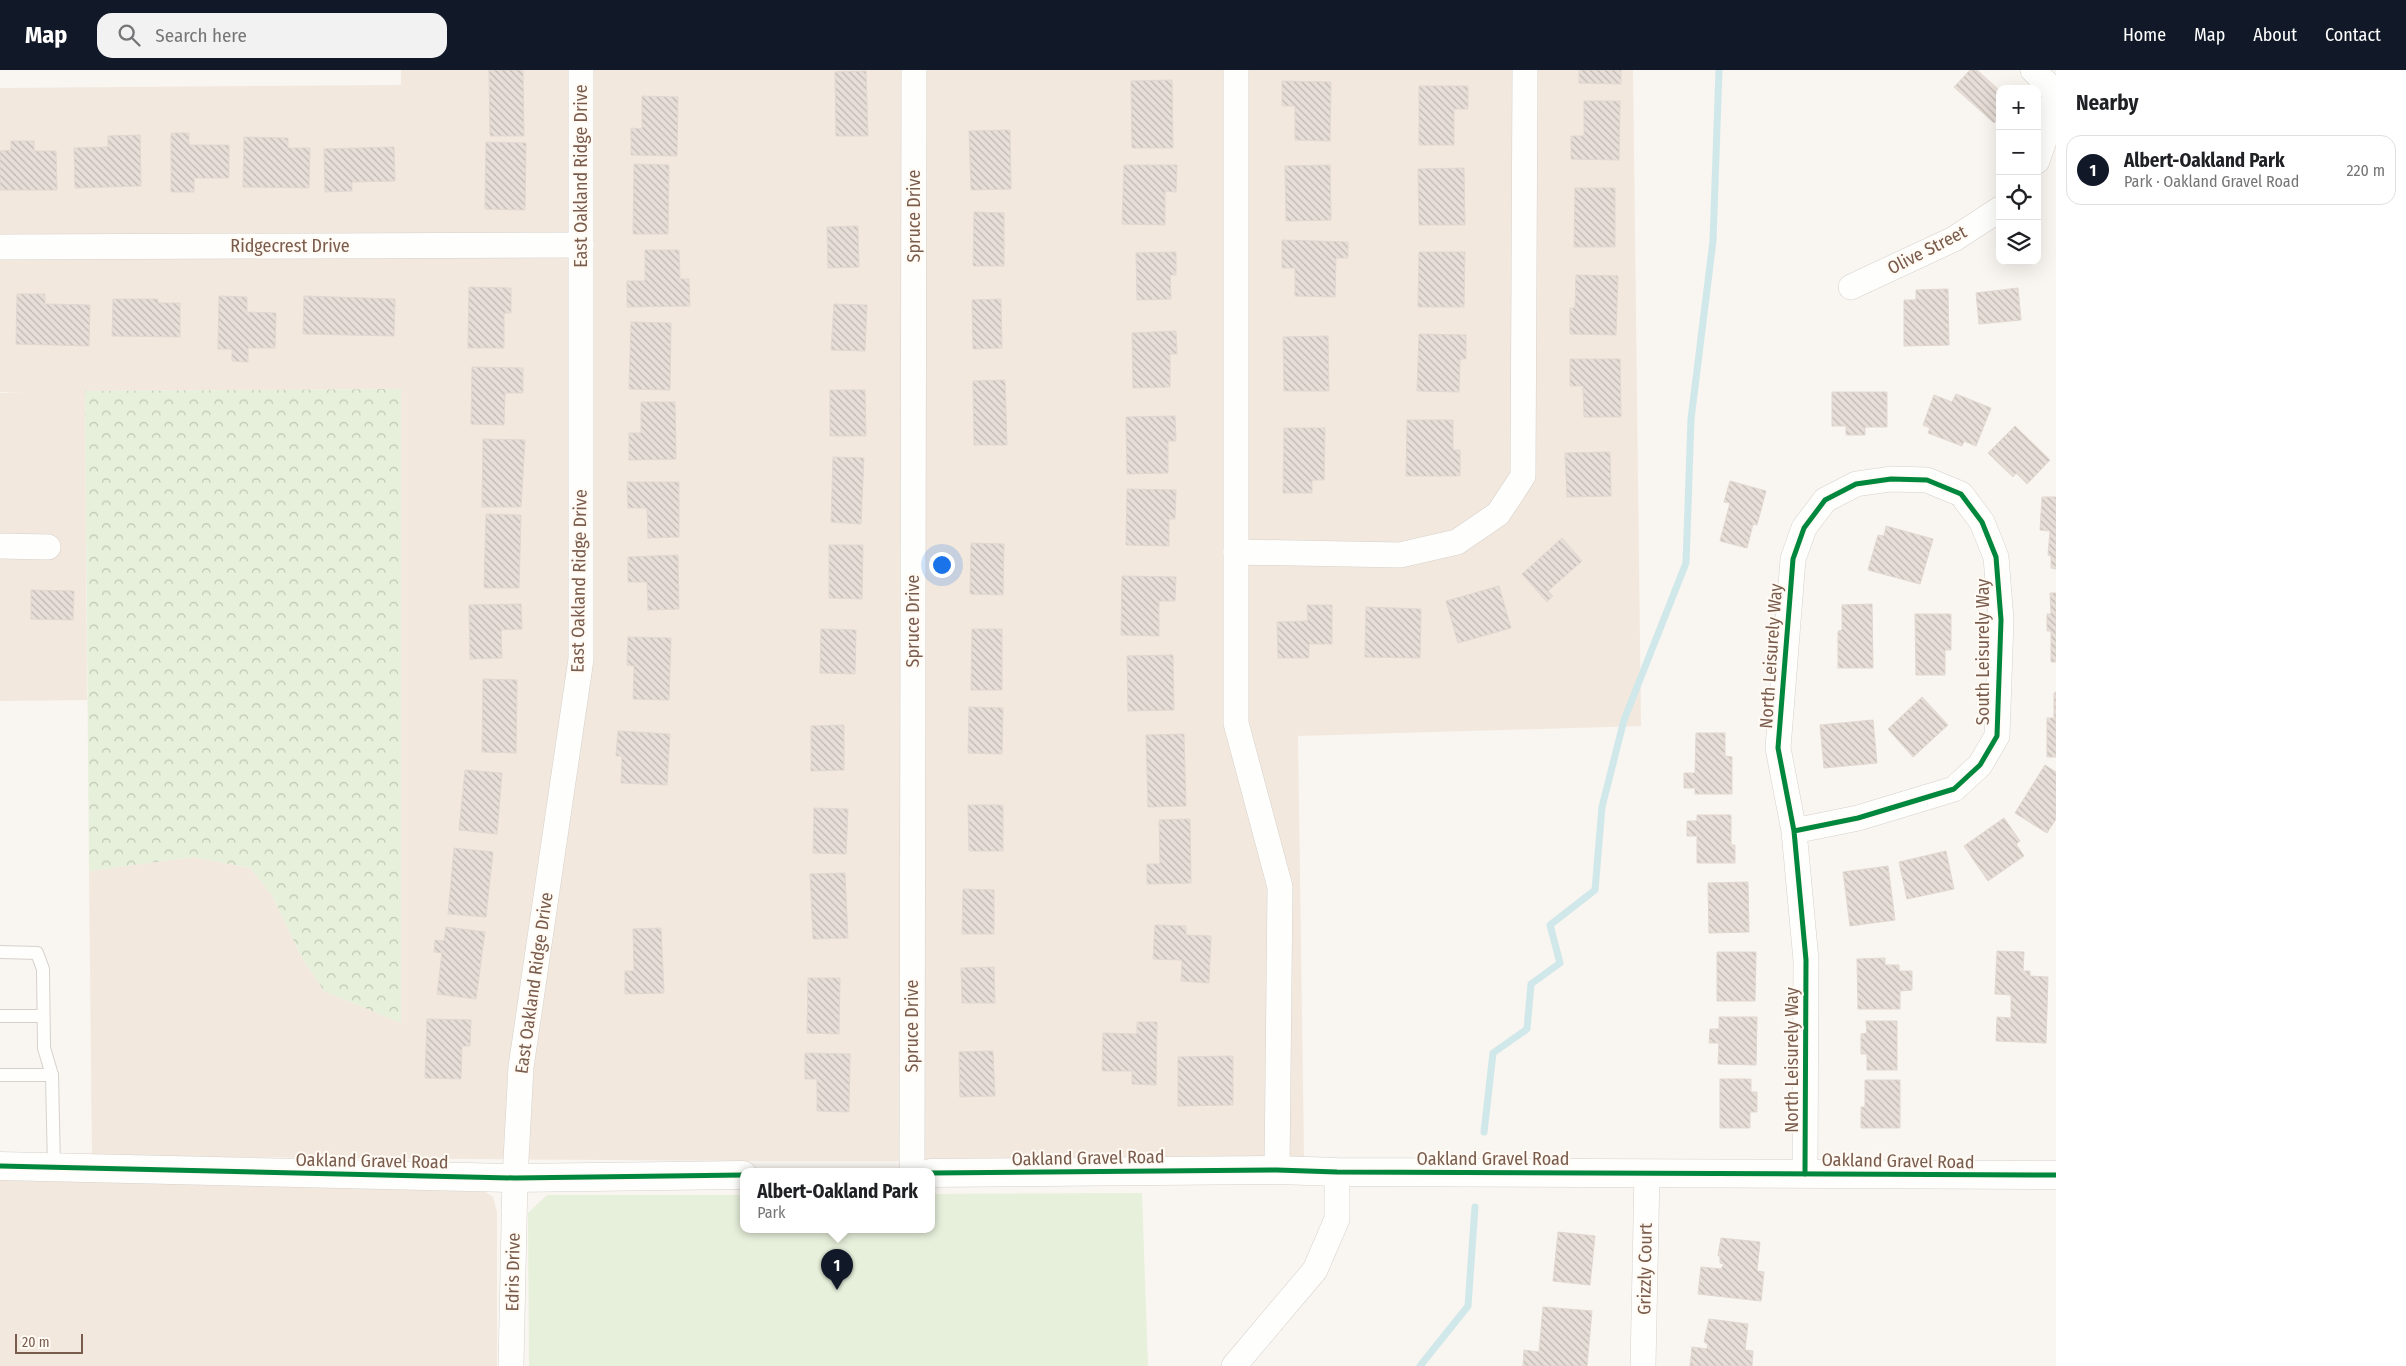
<!DOCTYPE html>
<meta charset="utf-8">
<style>
:root{--surface:#fff;--page:#f2f2f2;--text:#202124;--muted:#757577;--line:#e0e0e0;--accent:#111827}
body{margin:0;font-family:"Fira Sans Condensed",sans-serif;background:var(--page);color:var(--text)}
.controls{position:absolute;right:15px;top:15px;display:grid;overflow:hidden;border-radius:10px;box-shadow:0 5px 20px #0002}
.controls button{width:45px;height:45px;display:grid;place-items:center;padding:0;border:0;border-bottom:1px solid var(--line);background:var(--surface);color:var(--text);font:25px sans-serif}
.scale{position:absolute;left:15px;bottom:12px;width:68px;box-sizing:border-box;padding-left:5px;border:2px solid #7a5c4d;border-top:0;font-size:14px;line-height:18px;white-space:nowrap;color:#7a5c4d;-webkit-text-stroke:4px #fffaf3;paint-order:stroke}
.you{position:absolute;left:941px;top:494px;width:18px;height:18px;margin:-12px;border:4px solid #fff;border-radius:50%;background:#1a73e8;box-shadow:0 0 0 8px #1a73e833}
.badge{display:grid;place-items:center;width:32px;height:32px;border-radius:50%;background:var(--accent);color:#fff;font-size:16px;font-weight:700}
.pin{position:absolute;translate:-50% -41px;filter:drop-shadow(0 1px 2px #0008)}
.pin::after{content:'';position:absolute;top:26px;width:18px;height:15px;background:inherit;clip-path:polygon(0 0,100% 0,50% 100%)}
.popup{position:absolute;left:740px;top:1098px;width:195px;height:65px;box-sizing:border-box;display:grid;place-content:center;border-radius:10px;background:var(--surface);filter:drop-shadow(0 1px 4px #0005);font-size:16px;white-space:nowrap;color:var(--muted)}
.popup b{font-size:19px;color:var(--text)}
.popup::after{content:'';position:absolute;left:50%;top:100%;margin-left:-10px;border:10px solid transparent;border-top-color:var(--surface)}
.list{margin:0;padding:0;list-style:none}
h2{display:flex;justify-content:space-between;align-items:center;height:65px;margin:0;padding:0 20px;font-size:21px}
h2 small{font-size:16px;font-weight:400;color:var(--muted)}
.list li{display:grid;grid-template-columns:32px 1fr auto;gap:15px;align-items:center;box-sizing:border-box;height:70px;margin:0 10px 10px;padding:0 10px;border:1px solid var(--line);border-radius:15px}
.list b{display:block;font-size:19px;white-space:nowrap}
.list p{margin:0;font-size:16px;white-space:nowrap;color:var(--muted)}
.list em{font-size:16px;font-style:normal;color:var(--muted)}
.icon{flex:none;width:28px;height:28px;fill:none;stroke:currentColor;stroke-width:2;stroke-linecap:round;stroke-linejoin:round}
.map{position:relative;flex:none;width:2056px;height:1296px;overflow:hidden}
header{display:flex;align-items:center;gap:30px;box-sizing:border-box;height:70px;padding:0 25px;background:var(--accent);color:#fff}
header strong{font-size:24px}
nav{display:flex;gap:28px;margin-inline-start:auto;font-size:18px}
.search{width:350px;height:45px;background:var(--page);display:flex;align-items:center;gap:12px;box-sizing:border-box;padding:0 18px;border-radius:15px;color:var(--muted);font-size:19px}
main{display:flex}
aside{flex:1;background:var(--surface)}
.map>svg:first-child{display:block}
</style>
<header>
<strong>Map</strong>
<div class="search"><svg class="icon" aria-label="search" viewBox="0 0 24 24"><circle cx="10" cy="10" r="6"/><path d="M15 15l6 6"/></svg>Search here</div>
<nav><a>Home</a><a>Map</a><a>About</a><a>Contact</a></nav>
</header>
<main>
<div class="map">
<svg width="2056" height="1296" viewBox="0 0 2056 1296">
<defs>
<pattern id="forest-crowns" width="20" height="18" patternUnits="userSpaceOnUse" patternTransform="scale(1.25)"><rect width="20" height="18" fill="#e7f0db"/><path d="M2 6a3 3 0 1 1 6 0M12 15a3 3 0 1 1 6 0" fill="none" stroke="#c0c6b4"/></pattern>
<pattern id="building-back-hatch" width="6" height="6" patternUnits="userSpaceOnUse" patternTransform="scale(1.25)"><rect width="6" height="6" fill="#e6ded7"/><path d="M-1 5l2 2M0 0l6 6M5-1l2 2" fill="none" stroke="#bfb7b1"/></pattern>
</defs>
<rect width="100%" height="100%" fill="#f9f5f0"/>
<g fill="#f2e8de">
<path d="M 401,0 L 1633,0 L 1641,656 L 1298,666 L 1304,1088 L 1082,1091 L 746,1091 L 92,1086 L 89,801 L 193,787 L 250,798 L 272,825 L 301,886 L 324,921 L 401,953 L 401,319 L 85,321 L 87,630 L 0,631 L 0,323 L 24,322 L 0,322 L 0,18 L 401,15 Z"/>
<path d="M 0,1110 L 483,1120 L 493,1127 L 497,1142 L 497,1296 L 0,1296 Z"/>
</g>
<path fill="#e7f0db" d="M 1142,1123 L 1148,1296 L 529,1296 L 528,1143 L 547,1125 L 743,1125 L 743,1159 L 931,1159 L 931,1124 Z"/>
<path fill="url(#forest-crowns)" d="M 401,319 L 401,953 L 324,921 L 301,886 L 272,825 L 250,798 L 193,787 L 89,801 L 85,321 Z"/>
<g fill="none" stroke-linecap="round" stroke-linejoin="round">
<g stroke="#d0e8ea" stroke-width="7">
<path d="M 1484,1062 L 1493,983 L 1527,959 L 1531,914 L 1560,893 L 1550,855 L 1595,820 L 1602,737 L 1624,650 L 1686,493 L 1691,349 L 1713,171 L 1719,0"/>
<path d="M 1420,1296 L 1468,1236 L 1475,1137"/>
</g>
</g>
<g fill="url(#building-back-hatch)" stroke="#e2d8d2">
<path d="M 489,0 L 523,0 L 524,66 L 490,66 Z"/>
<path d="M 1579,0 L 1621,0 L 1621,14 L 1579,13 Z"/>
<path d="M 1970,0 L 1977,0 L 2000,21 L 2000,47 L 1994,53 L 1954,17 Z"/>
<path d="M 866,1 L 868,66 L 836,66 L 835,2 Z"/>
<path d="M 1172,10 L 1173,78 L 1132,78 L 1131,11 Z"/>
<path d="M 1282,11 L 1331,12 L 1330,71 L 1295,70 L 1295,36 L 1282,36 Z"/>
<path d="M 1419,16 L 1468,16 L 1468,39 L 1454,39 L 1454,75 L 1419,75 Z"/>
<path d="M 642,26 L 678,27 L 677,86 L 631,85 L 631,58 L 642,59 Z"/>
<path d="M 1584,31 L 1620,31 L 1619,90 L 1571,89 L 1571,66 L 1584,66 Z"/>
<path d="M 1010,60 L 1011,119 L 971,120 L 969,61 Z"/>
<path d="M 171,63 L 189,63 L 189,75 L 229,75 L 229,108 L 194,108 L 194,122 L 171,122 Z"/>
<path d="M 140,65 L 141,116 L 75,118 L 74,78 L 108,77 L 108,66 Z"/>
<path d="M 244,67 L 288,68 L 288,78 L 310,78 L 309,118 L 243,117 Z"/>
<path d="M 11,71 L 34,71 L 34,81 L 56,81 L 57,120 L 0,120 L 0,81 L 11,80 Z"/>
<path d="M 486,72 L 526,73 L 525,140 L 485,139 Z"/>
<path d="M 394,77 L 395,111 L 352,112 L 352,121 L 325,122 L 324,79 Z"/>
<path d="M 634,94 L 669,95 L 668,164 L 633,164 Z"/>
<path d="M 1124,95 L 1177,95 L 1176,122 L 1165,121 L 1165,155 L 1122,154 Z"/>
<path d="M 1330,95 L 1331,150 L 1286,151 L 1285,96 Z"/>
<path d="M 1464,98 L 1465,155 L 1419,155 L 1418,99 Z"/>
<path d="M 1575,118 L 1615,118 L 1615,177 L 1574,177 Z"/>
<path d="M 974,142 L 1004,143 L 1004,196 L 973,196 Z"/>
<path d="M 858,156 L 859,197 L 828,198 L 827,157 Z"/>
<path d="M 1282,170 L 1348,172 L 1348,188 L 1336,188 L 1335,227 L 1295,226 L 1295,198 L 1282,198 Z"/>
<path d="M 645,180 L 679,180 L 680,209 L 689,209 L 690,236 L 627,237 L 627,211 L 645,211 Z"/>
<path d="M 1176,182 L 1176,205 L 1170,205 L 1171,229 L 1137,230 L 1136,183 Z"/>
<path d="M 1419,182 L 1465,182 L 1464,237 L 1418,237 Z"/>
<path d="M 1576,205 L 1618,206 L 1616,265 L 1570,264 L 1570,238 L 1575,238 Z"/>
<path d="M 469,217 L 511,218 L 511,243 L 504,243 L 504,278 L 468,278 Z"/>
<path d="M 2018,218 L 2021,250 L 1979,254 L 1976,223 Z"/>
<path d="M 1948,219 L 1949,275 L 1904,276 L 1904,230 L 1916,230 L 1916,220 Z"/>
<path d="M 17,224 L 45,224 L 45,234 L 90,235 L 89,276 L 16,274 Z"/>
<path d="M 219,226 L 247,227 L 247,242 L 276,243 L 275,278 L 248,278 L 248,292 L 232,291 L 232,279 L 218,279 Z"/>
<path d="M 304,226 L 395,229 L 394,266 L 303,264 Z"/>
<path d="M 113,229 L 158,229 L 158,233 L 180,233 L 180,267 L 112,266 Z"/>
<path d="M 1001,229 L 1002,278 L 973,279 L 972,230 Z"/>
<path d="M 834,234 L 867,235 L 865,281 L 831,280 Z"/>
<path d="M 631,252 L 671,253 L 670,320 L 629,319 Z"/>
<path d="M 1176,261 L 1177,284 L 1170,284 L 1170,317 L 1133,318 L 1132,263 Z"/>
<path d="M 1419,264 L 1466,265 L 1466,289 L 1460,289 L 1459,322 L 1417,321 Z"/>
<path d="M 1328,266 L 1329,321 L 1284,321 L 1283,267 Z"/>
<path d="M 1570,289 L 1620,289 L 1621,347 L 1584,347 L 1583,316 L 1570,316 Z"/>
<path d="M 472,297 L 523,298 L 523,323 L 505,323 L 504,355 L 471,354 Z"/>
<path d="M 1005,310 L 1007,375 L 974,375 L 973,311 Z"/>
<path d="M 830,320 L 865,320 L 866,366 L 830,366 Z"/>
<path d="M 1832,322 L 1887,322 L 1887,357 L 1865,357 L 1865,365 L 1846,365 L 1846,356 L 1832,356 Z"/>
<path d="M 1956,324 L 1991,338 L 1976,376 L 1964,371 L 1962,376 L 1928,363 L 1930,358 L 1923,355 L 1934,325 L 1952,332 Z"/>
<path d="M 641,332 L 675,332 L 676,389 L 629,390 L 629,363 L 641,363 Z"/>
<path d="M 1175,346 L 1176,371 L 1168,371 L 1168,403 L 1127,404 L 1126,347 Z"/>
<path d="M 1407,350 L 1453,350 L 1453,380 L 1460,380 L 1460,406 L 1406,406 Z"/>
<path d="M 2015,356 L 2050,390 L 2027,414 L 2016,403 L 2013,407 L 1988,383 Z"/>
<path d="M 1284,358 L 1325,358 L 1324,410 L 1312,410 L 1312,423 L 1283,423 Z"/>
<path d="M 483,369 L 525,370 L 521,437 L 482,437 Z"/>
<path d="M 1610,382 L 1611,426 L 1567,427 L 1565,383 Z"/>
<path d="M 833,387 L 864,388 L 861,454 L 831,452 Z"/>
<path d="M 1730,411 L 1766,421 L 1757,455 L 1753,454 L 1747,478 L 1720,471 L 1730,433 L 1724,432 Z"/>
<path d="M 627,412 L 679,412 L 679,467 L 648,468 L 647,438 L 628,438 Z"/>
<path d="M 1127,419 L 1176,420 L 1175,449 L 1169,449 L 1169,476 L 1126,475 Z"/>
<path d="M 2042,427 L 2056,427 L 2056,499 L 2051,498 L 2051,486 L 2048,485 L 2050,461 L 2040,460 Z"/>
<path d="M 486,444 L 521,445 L 519,518 L 484,518 Z"/>
<path d="M 1886,456 L 1933,469 L 1920,514 L 1868,500 L 1878,465 L 1884,466 Z"/>
<path d="M 1562,468 L 1582,491 L 1548,521 L 1553,526 L 1547,532 L 1522,504 Z"/>
<path d="M 971,473 L 1004,474 L 1003,525 L 970,524 Z"/>
<path d="M 829,475 L 863,475 L 862,529 L 829,528 Z"/>
<path d="M 678,485 L 679,539 L 648,540 L 647,512 L 628,512 L 628,487 Z"/>
<path d="M 1122,506 L 1176,507 L 1175,531 L 1159,531 L 1159,566 L 1121,565 Z"/>
<path d="M 1499,516 L 1511,558 L 1458,573 L 1446,531 Z"/>
<path d="M 31,520 L 74,521 L 73,550 L 31,549 Z"/>
<path d="M 2050,523 L 2056,523 L 2056,592 L 2051,592 L 2051,561 L 2047,561 L 2047,544 L 2051,544 Z"/>
<path d="M 521,534 L 522,559 L 501,560 L 502,588 L 470,589 L 469,535 Z"/>
<path d="M 1872,534 L 1873,598 L 1838,598 L 1838,561 L 1842,560 L 1842,535 Z"/>
<path d="M 1307,535 L 1332,535 L 1332,574 L 1309,574 L 1309,588 L 1278,588 L 1277,552 L 1308,551 Z"/>
<path d="M 1366,537 L 1421,539 L 1420,588 L 1365,587 Z"/>
<path d="M 1915,544 L 1951,544 L 1951,580 L 1945,580 L 1945,605 L 1916,605 Z"/>
<path d="M 821,559 L 856,560 L 855,604 L 820,603 Z"/>
<path d="M 972,559 L 1002,559 L 1002,620 L 971,620 Z"/>
<path d="M 628,567 L 671,568 L 669,630 L 633,629 L 634,596 L 627,595 Z"/>
<path d="M 1173,585 L 1174,640 L 1128,641 L 1127,586 Z"/>
<path d="M 483,609 L 517,610 L 516,683 L 482,682 Z"/>
<path d="M 2056,622 L 2056,687 L 2047,687 L 2047,648 L 2054,648 L 2054,623 Z"/>
<path d="M 1922,627 L 1948,655 L 1913,687 L 1888,659 Z"/>
<path d="M 969,637 L 1003,638 L 1002,684 L 968,683 Z"/>
<path d="M 1873,650 L 1877,693 L 1824,698 L 1820,655 Z"/>
<path d="M 844,655 L 844,700 L 811,701 L 811,656 Z"/>
<path d="M 618,661 L 670,664 L 667,715 L 621,713 L 622,686 L 616,686 Z"/>
<path d="M 1696,663 L 1725,663 L 1725,686 L 1732,687 L 1732,724 L 1695,724 L 1695,718 L 1684,718 L 1684,703 L 1695,703 Z"/>
<path d="M 1184,664 L 1186,736 L 1148,737 L 1146,665 Z"/>
<path d="M 2045,695 L 2056,702 L 2056,749 L 2047,763 L 2015,743 Z"/>
<path d="M 465,700 L 502,703 L 497,764 L 459,760 Z"/>
<path d="M 968,735 L 1003,735 L 1003,781 L 969,781 Z"/>
<path d="M 814,738 L 848,739 L 846,784 L 813,783 Z"/>
<path d="M 1697,745 L 1731,745 L 1731,775 L 1735,775 L 1735,793 L 1697,793 L 1697,766 L 1687,766 L 1687,751 L 1697,751 Z"/>
<path d="M 2004,748 L 2020,771 L 2016,774 L 2024,786 L 1988,811 L 1964,776 Z"/>
<path d="M 1190,749 L 1191,813 L 1147,814 L 1147,794 L 1160,794 L 1159,750 Z"/>
<path d="M 454,778 L 493,782 L 486,847 L 448,844 Z"/>
<path d="M 1946,781 L 1954,819 L 1907,829 L 1899,792 Z"/>
<path d="M 1888,796 L 1895,850 L 1850,856 L 1843,802 Z"/>
<path d="M 845,803 L 848,868 L 813,869 L 810,804 Z"/>
<path d="M 1748,812 L 1749,862 L 1709,863 L 1708,813 Z"/>
<path d="M 963,819 L 994,820 L 994,864 L 962,864 Z"/>
<path d="M 1155,855 L 1186,856 L 1186,865 L 1211,866 L 1209,913 L 1181,911 L 1182,890 L 1153,889 Z"/>
<path d="M 446,857 L 485,862 L 476,929 L 437,924 L 442,883 L 434,882 L 435,870 L 444,871 Z"/>
<path d="M 661,858 L 664,923 L 625,924 L 625,901 L 634,901 L 633,859 Z"/>
<path d="M 1997,881 L 2024,882 L 2023,901 L 2030,901 L 2030,906 L 2048,907 L 2046,973 L 1996,971 L 1997,947 L 2011,948 L 2011,925 L 1995,924 Z"/>
<path d="M 1717,882 L 1756,882 L 1755,931 L 1717,931 Z"/>
<path d="M 1885,888 L 1885,895 L 1899,895 L 1899,901 L 1912,901 L 1912,920 L 1900,921 L 1900,939 L 1858,939 L 1857,889 Z"/>
<path d="M 994,897 L 995,933 L 962,933 L 961,898 Z"/>
<path d="M 808,908 L 840,908 L 839,964 L 807,963 Z"/>
<path d="M 1719,947 L 1757,947 L 1756,995 L 1718,994 L 1719,973 L 1709,973 L 1710,959 L 1719,959 Z"/>
<path d="M 427,949 L 471,950 L 470,976 L 462,976 L 461,1009 L 425,1008 Z"/>
<path d="M 1866,951 L 1897,951 L 1897,1000 L 1867,1000 L 1867,984 L 1861,984 L 1861,964 L 1867,963 Z"/>
<path d="M 1137,952 L 1157,952 L 1156,1015 L 1132,1014 L 1132,1001 L 1102,1001 L 1103,963 L 1137,964 Z"/>
<path d="M 993,981 L 995,1026 L 960,1027 L 959,982 Z"/>
<path d="M 805,983 L 850,984 L 849,1042 L 817,1041 L 817,1009 L 805,1009 Z"/>
<path d="M 1233,986 L 1233,1035 L 1178,1036 L 1178,987 Z"/>
<path d="M 1720,1009 L 1751,1009 L 1751,1022 L 1757,1022 L 1757,1042 L 1750,1042 L 1750,1058 L 1720,1058 Z"/>
<path d="M 1865,1010 L 1900,1010 L 1900,1058 L 1861,1058 L 1861,1037 L 1865,1037 Z"/>
<path d="M 1558,1162 L 1595,1166 L 1590,1215 L 1553,1211 Z"/>
<path d="M 1721,1168 L 1760,1172 L 1757,1201 L 1764,1202 L 1761,1231 L 1698,1224 L 1701,1197 L 1721,1199 L 1724,1194 L 1720,1193 L 1720,1186 L 1718,1186 Z"/>
<path d="M 1543,1237 L 1592,1241 L 1587,1296 L 1523,1296 L 1524,1280 L 1539,1282 Z"/>
<path d="M 1709,1249 L 1748,1254 L 1745,1280 L 1753,1281 L 1752,1296 L 1690,1296 L 1692,1277 L 1707,1279 L 1708,1274 L 1704,1272 Z"/>
</g>
<g fill="none" stroke-linecap="round" stroke-linejoin="round">
<g stroke="#d7d1cb" stroke-width="14">
<g id="service">
<path d="M 0,882 L 37,883 L 43,899 L 44,978 L 52,1005 L 54,1098"/>
<path d="M 0,946 L 43,946"/>
<path d="M 0,1005 L 52,1005"/>
</g>
</g>
<g stroke="#d7d1cb" stroke-width="26">
<g id="minor">
<path d="M 1236,0 L 1236,653 L 1280,817 L 1277,1100"/>
<path d="M 2033,0 L 2054,21"/>
<path d="M 2037,91 L 2046,65 L 2056,18"/>
<path d="M 0,177 L 581,175"/>
<path d="M 1851,217 L 1954,169 L 2000,139"/>
<path d="M 0,476 L 48,477"/>
<path d="M 1236,482 L 1400,485 L 1457,472 L 1498,444 L 1523,406 L 1525,0"/>
<path d="M 1794,761 L 1858,748 L 1954,719 L 1980,695 L 1997,666 L 2001,550 L 1996,487 L 1982,452 L 1961,424 L 1927,410 L 1891,409 L 1856,414 L 1825,430 L 1804,458 L 1793,489 L 1778,678 L 1794,761 L 1806,890 L 1805,1104"/>
<path d="M 912,1101 L 914,0"/>
<path d="M 511,1296 L 515,1108 L 521,997 L 581,589 L 581,0"/>
<path d="M 1234,1296 L 1315,1200 L 1337,1149 L 1337,1102"/>
<path d="M 1643,1296 L 1647,1103"/>
</g>
</g>
<g stroke="#d7d1cb" stroke-width="29">
<g id="tertiary">
<path d="M 0,1096 L 515,1108 L 743,1105"/>
<path d="M 931,1103 L 1277,1100 L 1337,1102 L 2056,1105"/>
</g>
</g>
<use href="#service" stroke="#fefefd" stroke-width="12"/>
<use href="#minor" stroke="#fefefd" stroke-width="25"/>
<use href="#tertiary" stroke="#fefefd" stroke-width="28"/>
<g stroke="#fffaf3" stroke-width="8">
<g id="cycleway">
<path d="M 1794,761 L 1858,748 L 1954,719 L 1980,695 L 1997,666 L 2001,550 L 1996,487 L 1982,452 L 1961,424 L 1927,410 L 1891,409 L 1856,414 L 1825,430 L 1804,458 L 1793,489 L 1778,678 L 1794,761 L 1806,890 L 1805,1104"/>
<path d="M 0,1096 L 515,1108 L 743,1105"/>
<path d="M 931,1103 L 1277,1100 L 1337,1102 L 2056,1105"/>
</g>
</g>
<use href="#cycleway" stroke="#00873e" stroke-width="5"/>
</g>
<g text-anchor="middle" dominant-baseline="central" stroke-width="4" stroke-linejoin="round" paint-order="stroke">
<g font-size="18" fill="#7a5c4d" stroke="#fffaf3">
<text transform="translate(581 106) rotate(-90)">East Oakland Ridge Drive</text>
<text transform="translate(914 146) rotate(-90)">Spruce Drive</text>
<text x="290" y="176">Ridgecrest Drive</text>
<text transform="translate(1927 180) rotate(-27)">Olive Street</text>
<text transform="translate(579 511) rotate(-89)">East Oakland Ridge Drive</text>
<text transform="translate(913 551) rotate(-90)">Spruce Drive</text>
<text transform="translate(1983 582) rotate(-90)">South Leisurely Way</text>
<text transform="translate(1771 586) rotate(-86)">North Leisurely Way</text>
<text transform="translate(534 913) rotate(-82)">East Oakland Ridge Drive</text>
<text transform="translate(912 956) rotate(-90)">Spruce Drive</text>
<text transform="translate(1792 990) rotate(-90)">North Leisurely Way</text>
<text transform="translate(1088 1088) rotate(-1)">Oakland Gravel Road</text>
<text x="1493" y="1089">Oakland Gravel Road</text>
<text transform="translate(372 1091) rotate(1)">Oakland Gravel Road</text>
<text transform="translate(1898 1091) rotate(1)">Oakland Gravel Road</text>
<text transform="translate(1645 1199) rotate(-89)">Grizzly Court</text>
<text transform="translate(513 1202) rotate(-89)">Edris Drive</text>
</g>
</g>
</svg>
<div class="controls">
<button>+</button>
<button>−</button>
<button><svg class="icon" aria-label="locate" viewBox="0 0 24 24"><circle cx="12" cy="12" r="6"/><path d="M12 2v4M12 18v4M2 12h4M18 12h4"/></svg></button>
<button><svg class="icon" aria-label="layers" viewBox="0 0 24 24"><path d="M12 4l9 5-9 5-9-5zM3 14l9 5 9-5"/></svg></button>
</div>
<div class="scale">20 m</div>
<div class="you"></div>
<div class="pin badge" style="left:837px;top:1220px">1</div>
<div class="popup"><b>Albert-Oakland Park</b>Park</div>
</div>
<aside>
<h2>Nearby<small></small></h2>
<ul class="list">
<li><span class="badge">1</span><div><b>Albert-Oakland Park</b><p>Park · Oakland Gravel Road</p></div><em>220 m</em></li>
</ul>
</aside>
</main>
